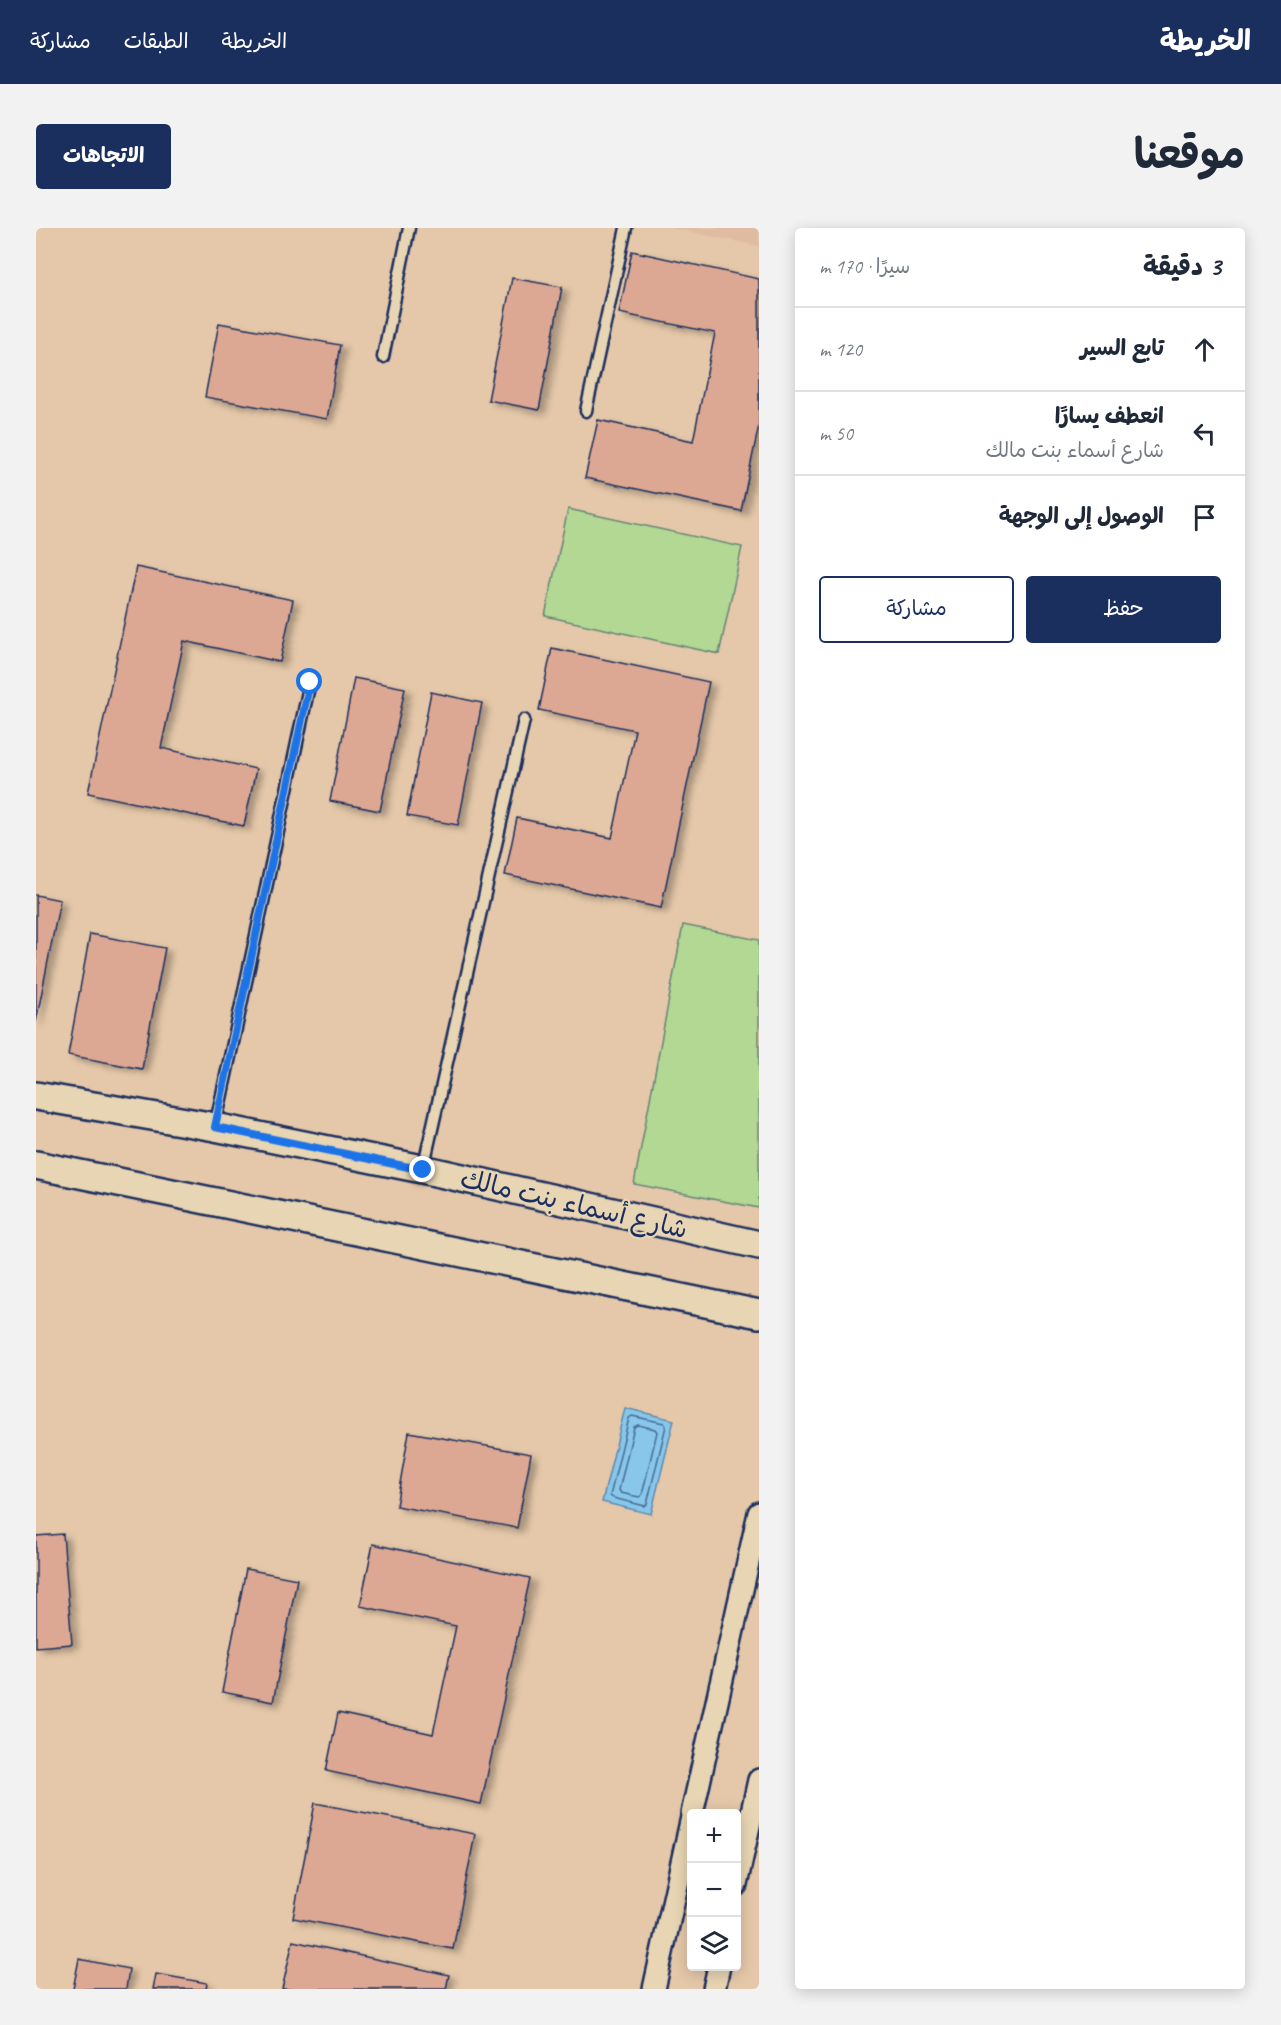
<!DOCTYPE html>
<html lang="ar">
<meta charset="utf-8">
<style>
:root{--surface:#fff;--page:#f2f2f3;--text:#1f2937;--muted:#747a83;--line:#e0e1e3;--accent:#1b2f5e}
body{margin:0;font-family:Caveat,"Playpen Sans Arabic",sans-serif;background:var(--page);color:var(--text);direction:rtl}
.controls{position:absolute;right:18px;bottom:18px;display:grid;overflow:hidden;border-radius:6px;box-shadow:0 3px 15px #0003}
.controls button{width:54px;height:54px;display:grid;place-items:center;padding:0;border:0;border-bottom:2px solid var(--line);background:var(--surface);color:var(--text);font:30px sans-serif}
.stop{position:absolute;width:18px;height:18px;margin:-14px;border:4px solid #1a73e8;border-radius:50%;background:#fff}
.stop.end{background:#1a73e8;border-color:#fff;box-shadow:0 2px 6px #0008}
.list{margin:0;padding:0;list-style:none}
h2{display:flex;justify-content:space-between;align-items:center;height:78px;margin:0;padding:0 24px;font-size:26px}
h2 small{font-size:20px;font-weight:400;color:var(--muted)}
.list li{display:grid;grid-template-columns:39px 1fr auto;gap:18px;align-items:center;box-sizing:border-box;height:84px;padding:0 24px;border-top:2px solid var(--line)}
.list b{display:block;font-size:22px;white-space:nowrap}
.list p{margin:0;font-size:20px;white-space:nowrap;color:var(--muted)}
.list em{font-size:20px;font-style:normal;color:var(--muted)}
.actions{display:flex;gap:12px;padding:18px 24px}
.actions a{flex:1;padding:14px 0;border:2px solid var(--accent);border-radius:6px;text-align:center;font-size:21px;color:var(--accent)}
.actions .main{background:var(--accent);color:#fff}
.icon{flex:none;width:33px;height:33px;fill:none;stroke:currentColor;stroke-width:2;stroke-linecap:round;stroke-linejoin:round}
.map{position:relative;flex:none;width:723px;height:1761px;overflow:hidden;direction:ltr;border-radius:6px}
header{display:flex;align-items:center;gap:36px;box-sizing:border-box;height:84px;padding:0 30px;background:var(--accent);color:#fff}
header strong{font-size:28px}
nav{display:flex;gap:33px;margin-inline-start:auto;font-size:21px}
.intro{display:flex;align-items:center;justify-content:space-between;box-sizing:border-box;height:144px;padding:0 36px}
h1{margin:0;font-size:42px}
.button{padding:15px 27px;border-radius:6px;background:var(--accent);color:#fff;font-size:21px;font-weight:700}
main{display:flex;gap:36px;padding:0 36px}
aside{flex:1;background:var(--surface);border-radius:6px;box-shadow:0 3px 15px #0003}
.map>svg:first-child{display:block}
</style>
<header>
<strong>الخريطة</strong>
<nav><a>الخريطة</a><a>الطبقات</a><a>مشاركة</a></nav>
</header>
<div class="intro"><h1>موقعنا</h1><a class="button">الاتجاهات</a></div>
<main>
<aside>
<h2>3 دقيقة<small>سيرًا · 170 m</small></h2>
<ul class="list">
<li><svg class="icon" aria-label="ahead" viewBox="0 0 24 24"><path d="M12 20V5M6 11l6-6 6 6"/></svg><div><b>تابع السير</b></div><em>120 m</em></li>
<li><svg class="icon" aria-label="left" viewBox="0 0 24 24"><path d="M17 20v-9H6M10 6l-5 5 5 5"/></svg><div><b>انعطف يسارًا</b><p>شارع أسماء بنت مالك</p></div><em>50 m</em></li>
<li><svg class="icon" aria-label="arrive" viewBox="0 0 24 24"><path d="M6 21V4h12l-3 4 3 4H6"/></svg><div><b>الوصول إلى الوجهة</b></div></li>
</ul>
<div class="actions"><a class="main">حفظ</a><a>مشاركة</a></div>
</aside>
<div class="map">
<svg width="723" height="1761" viewBox="0 0 723 1761">
<defs>
<filter id="shadow"><feDropShadow dx="6" dy="4" stdDeviation="3" flood-color="#0004"/></filter>
</defs>
<rect width="100%" height="100%" fill="#e5c8a9"/>
<filter id="ink" filterUnits="userSpaceOnUse"><feTurbulence type="fractalNoise" baseFrequency=".0167" numOctaves="2"/><feDisplacementMap in="SourceGraphic" scale="12" xChannelSelector="R" yChannelSelector="G"/><feConvolveMatrix kernelMatrix="1 2 1 2 8 2 1 2 1" color-interpolation-filters="sRGB"/></filter>
<g filter="url(#ink)">
<path fill="#dfbba1" d="M 634,0 L 723,0 L 723,18 Z"/>
<g fill="#b2d893" stroke="#668478" stroke-width="1.5">
<path d="M 532,281 L 706,319 L 683,426 L 509,388 Z"/>
<path d="M 647,697 L 723,712 L 723,980 L 598,956 Z"/>
</g>
<path fill="#88c7e9" stroke="#5c8ab1" stroke-width="1.5" d="M 589,1180 L 638,1192 L 615,1286 L 566,1274 Z"/>
<g fill="none" stroke-linecap="round" stroke-linejoin="round">
<g stroke="#476c96" stroke-width="1.5">
<path d="M 596,1188 L 628,1195 L 630,1198 L 611,1276 L 609,1278 L 577,1270 L 574,1268 L 593,1190 Z"/>
<path d="M 602,1197 L 619,1201 L 621,1204 L 606,1267 L 603,1269 L 585,1265 L 583,1262 L 598,1199 Z"/>
</g>
</g>
<g fill="#dda893" stroke="#1b2f5e" stroke-width="1.5" filter="url(#shadow)">
<path d="M 596,23 L 723,51 L 723,197 L 705,283 L 549,250 L 562,192 L 657,213 L 679,105 L 583,85 Z"/>
<path d="M 476,50 L 526,59 L 503,182 L 452,172 Z"/>
<path d="M 183,95 L 304,117 L 291,191 L 169,169 Z"/>
<path d="M 100,339 L 257,372 L 244,434 L 148,413 L 125,520 L 220,541 L 208,598 L 52,565 Z"/>
<path d="M 516,420 L 673,454 L 625,680 L 469,647 L 481,590 L 576,610 L 599,502 L 503,482 Z"/>
<path d="M 318,450 L 369,460 L 344,583 L 294,573 Z"/>
<path d="M 395,464 L 446,475 L 422,597 L 371,588 Z"/>
<path d="M 0,667 L 24,672 L 0,794 Z"/>
<path d="M 54,706 L 129,720 L 106,841 L 32,827 Z"/>
<path d="M 373,1204 L 495,1226 L 481,1300 L 360,1278 Z"/>
<path d="M 27,1306 L 36,1416 L 0,1419 L 0,1308 Z"/>
<path d="M 337,1316 L 494,1350 L 445,1576 L 290,1543 L 302,1485 L 397,1506 L 420,1398 L 324,1378 Z"/>
<path d="M 210,1341 L 261,1351 L 237,1474 L 186,1464 Z"/>
<path d="M 279,1575 L 439,1606 L 417,1721 L 257,1690 Z"/>
<path d="M 257,1713 L 413,1747 L 410,1761 L 246,1761 Z"/>
<path d="M 43,1731 L 93,1741 L 90,1761 L 37,1761 Z"/>
<path d="M 120,1746 L 171,1755 L 170,1761 L 117,1761 Z"/>
</g>
<g fill="none" stroke-linecap="round" stroke-linejoin="round">
<g stroke="#1b2f5e" stroke-width="15">
<g id="service">
<path d="M 347,129 L 373,0"/>
<path d="M 550,183 L 590,0"/>
<path d="M 179,899 L 274,454"/>
<path d="M 387,941 L 488,492"/>
</g>
</g>
<g stroke="#1b2f5e" stroke-width="26">
<g id="minor">
<path d="M 656,1586 L 723,1285"/>
<path d="M 700,1657 L 723,1552"/>
<path d="M 618,1761 L 656,1589"/>
<path d="M 678,1761 L 683,1738"/>
</g>
</g>
<g stroke="#1b2f5e" stroke-width="32">
<g id="tertiary">
<path d="M 0,868 L 179,899 L 386,941 L 723,1017"/>
<path d="M 0,937 L 723,1086"/>
</g>
</g>
<use href="#service" stroke="#e8d5b3" stroke-width="10"/>
<use href="#minor" stroke="#e8d5b3" stroke-width="21"/>
<use href="#tertiary" stroke="#e8d5b3" stroke-width="27"/>
</g>
</g>
<g fill="none" stroke-linecap="round" stroke-linejoin="round" filter="url(#ink)">
<path stroke="#1a73e8" stroke-width="8" d="M 274,454 L 179,899 L 387,942"/>
</g>
<g text-anchor="middle" dominant-baseline="central" stroke-width="4.5" stroke-linejoin="round" paint-order="stroke">
<g font-size="26" fill="#1b2f5e" stroke="#e8d5b3">
<text transform="translate(538 976) rotate(13)">شارع أسماء بنت مالك</text>
</g>
</g>
</svg>
<div class="controls">
<button>+</button>
<button>−</button>
<button><svg class="icon" aria-label="layers" viewBox="0 0 24 24"><path d="M12 4l9 5-9 5-9-5zM3 14l9 5 9-5"/></svg></button>
</div>
<div class="stop" style="left:274px;top:454px"></div>
<div class="stop end" style="left:387px;top:942px"></div>
</div>
</main>
